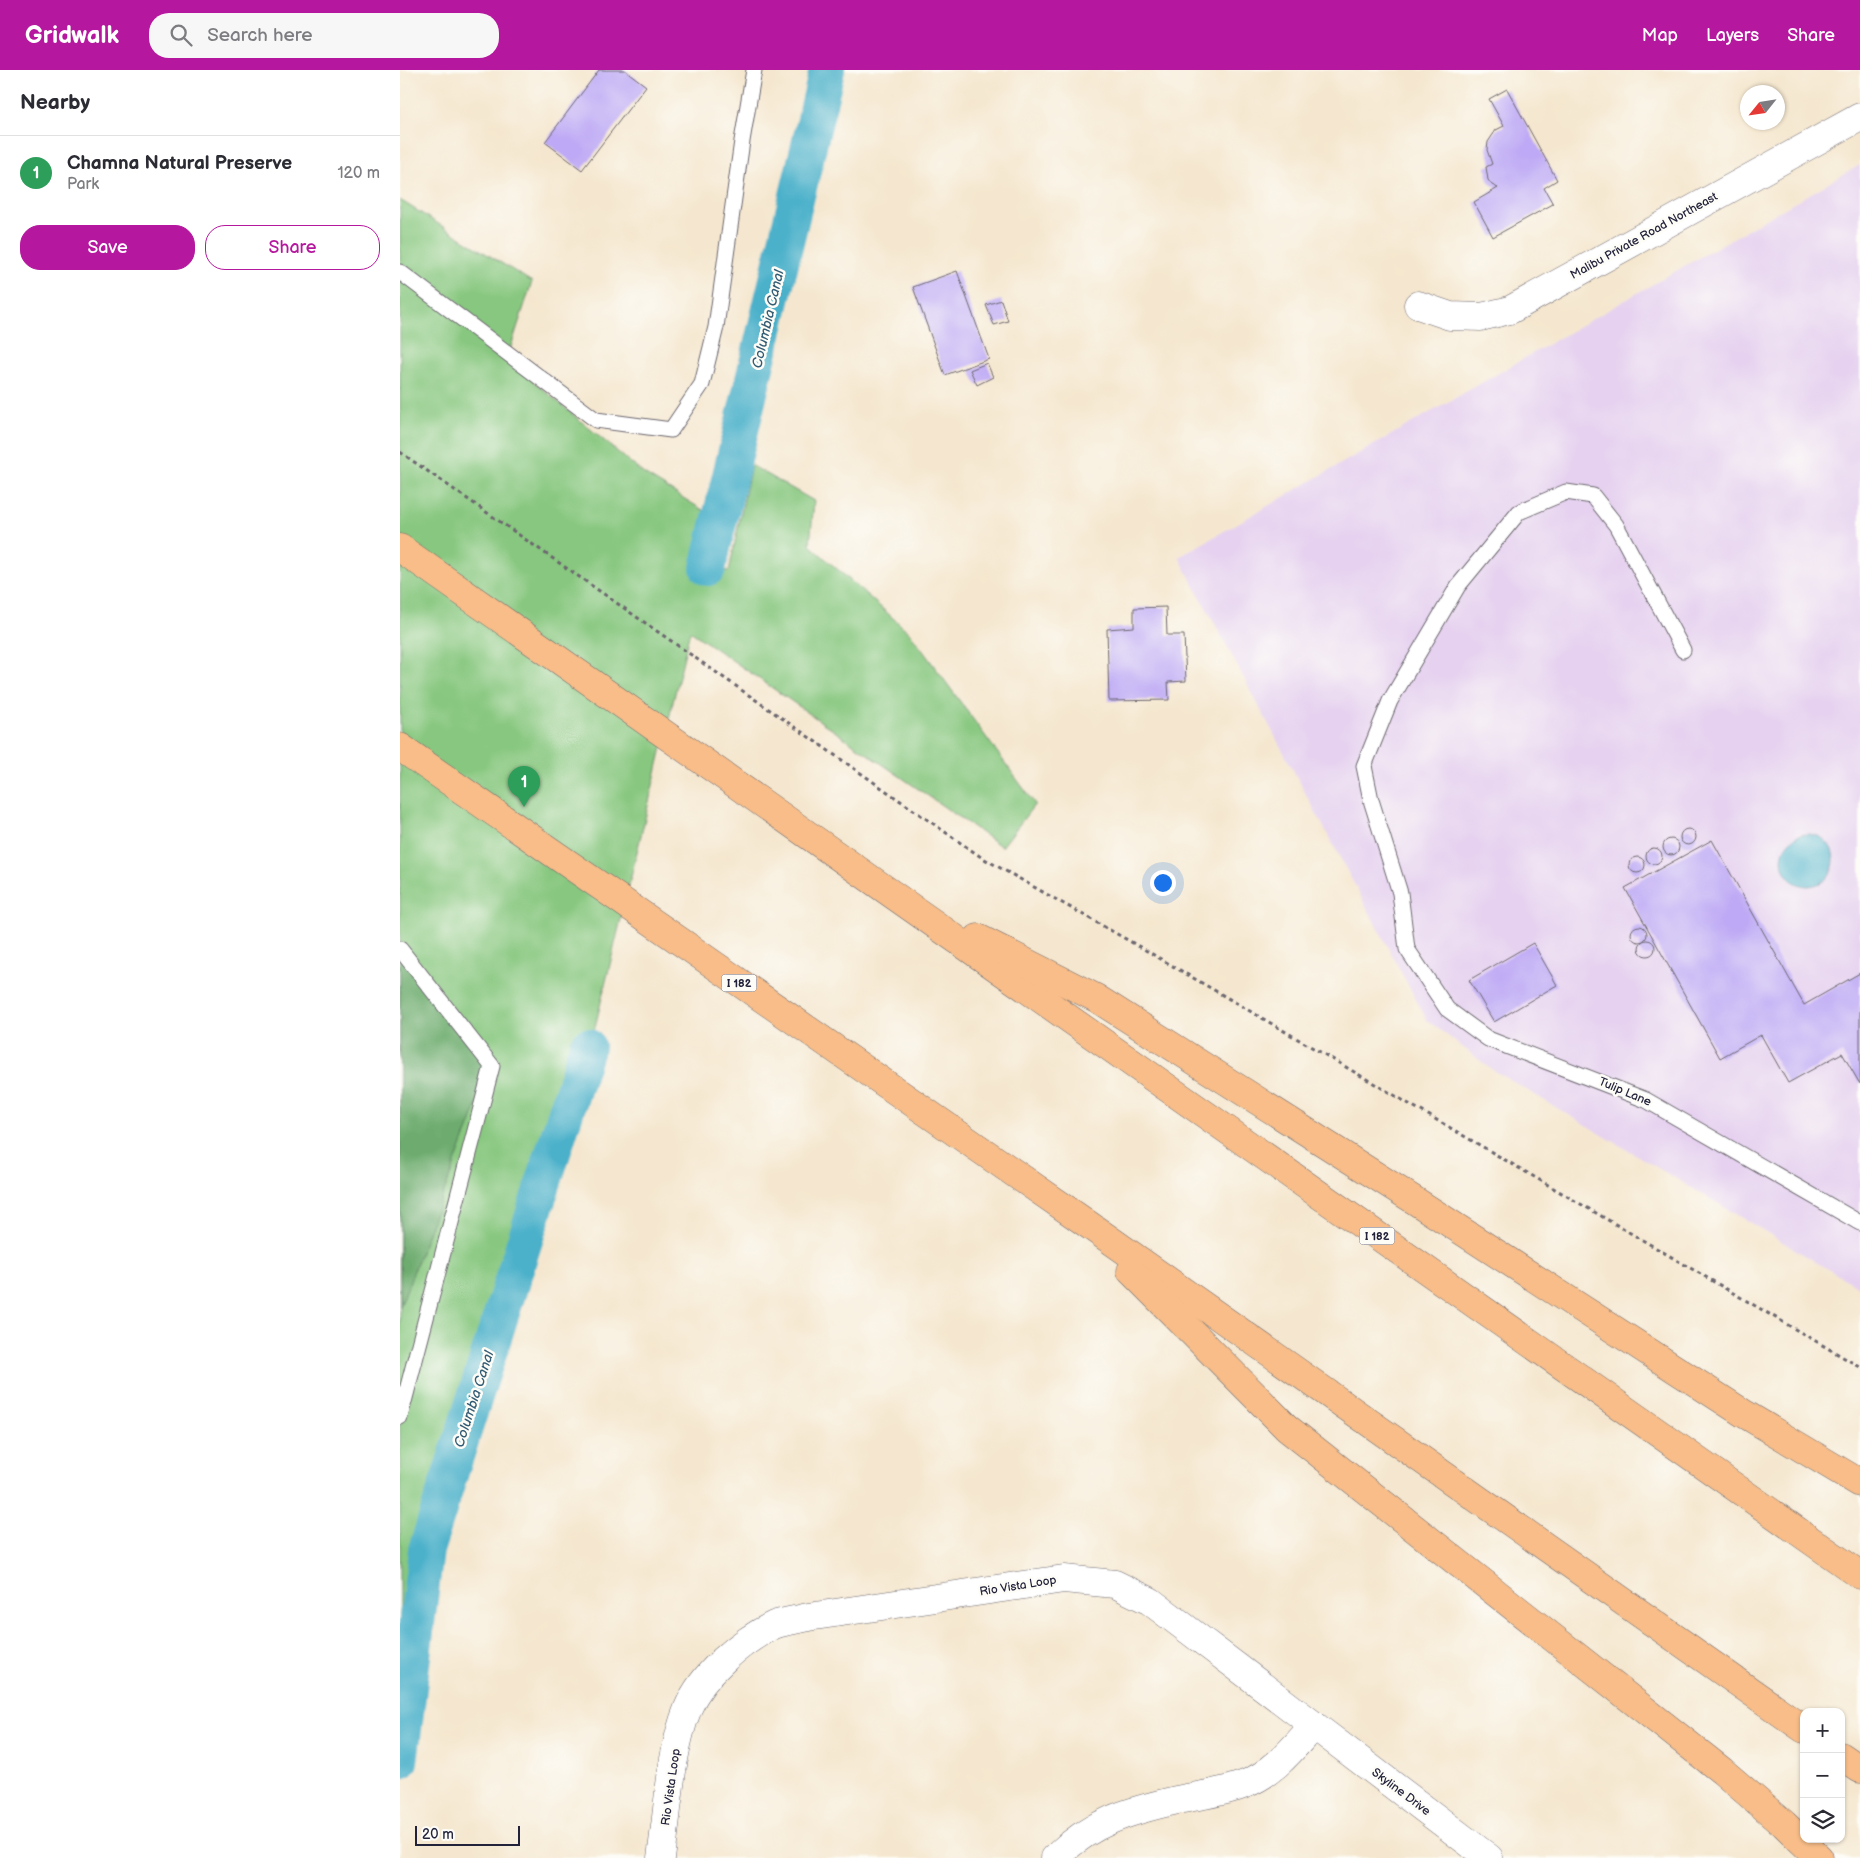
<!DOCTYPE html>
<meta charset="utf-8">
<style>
:root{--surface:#fff;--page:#f7f7f7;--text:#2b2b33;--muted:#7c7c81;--line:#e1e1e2;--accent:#b5179e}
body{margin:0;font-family:"Balsamiq Sans",sans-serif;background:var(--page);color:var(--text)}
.controls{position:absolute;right:15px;bottom:15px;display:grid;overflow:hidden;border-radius:10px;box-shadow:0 1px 4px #0004}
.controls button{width:45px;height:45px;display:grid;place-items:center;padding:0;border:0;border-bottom:1px solid var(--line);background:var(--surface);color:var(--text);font:25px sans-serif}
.compass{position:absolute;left:1340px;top:15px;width:45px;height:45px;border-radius:50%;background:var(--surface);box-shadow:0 1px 4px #0004;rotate:240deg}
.scale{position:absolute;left:15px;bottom:12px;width:105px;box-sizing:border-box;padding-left:5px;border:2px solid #22223b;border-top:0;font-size:14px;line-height:18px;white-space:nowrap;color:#22223b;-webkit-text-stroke:4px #fdfcf7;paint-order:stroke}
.you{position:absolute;left:762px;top:812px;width:18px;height:18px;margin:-12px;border:4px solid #fff;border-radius:50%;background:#1a73e8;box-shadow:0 0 0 8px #1a73e833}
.badge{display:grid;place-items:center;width:32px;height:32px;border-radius:50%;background:var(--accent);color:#fff;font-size:16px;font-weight:700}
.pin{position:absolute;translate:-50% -41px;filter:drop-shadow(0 1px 2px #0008)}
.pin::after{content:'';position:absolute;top:26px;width:18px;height:15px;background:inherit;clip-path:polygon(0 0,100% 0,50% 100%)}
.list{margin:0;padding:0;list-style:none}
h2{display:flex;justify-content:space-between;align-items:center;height:65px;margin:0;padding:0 20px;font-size:21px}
h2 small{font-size:16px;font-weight:400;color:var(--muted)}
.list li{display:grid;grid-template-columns:32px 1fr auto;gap:15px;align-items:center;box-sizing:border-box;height:75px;padding:0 20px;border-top:1px solid var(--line)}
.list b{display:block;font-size:19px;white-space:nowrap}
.list p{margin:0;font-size:16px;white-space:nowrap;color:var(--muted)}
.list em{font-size:16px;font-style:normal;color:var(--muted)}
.actions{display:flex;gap:10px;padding:15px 20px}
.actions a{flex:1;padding:11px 0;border:1px solid var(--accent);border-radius:20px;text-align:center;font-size:18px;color:var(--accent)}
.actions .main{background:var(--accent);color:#fff}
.icon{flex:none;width:28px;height:28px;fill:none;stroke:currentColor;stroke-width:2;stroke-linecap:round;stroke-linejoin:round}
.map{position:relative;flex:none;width:1460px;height:1788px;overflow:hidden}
header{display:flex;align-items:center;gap:30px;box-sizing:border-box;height:70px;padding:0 25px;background:var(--accent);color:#fff}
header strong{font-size:24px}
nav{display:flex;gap:28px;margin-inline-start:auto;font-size:18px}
.search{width:350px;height:45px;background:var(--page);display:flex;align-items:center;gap:12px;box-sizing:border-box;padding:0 18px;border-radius:20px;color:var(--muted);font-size:19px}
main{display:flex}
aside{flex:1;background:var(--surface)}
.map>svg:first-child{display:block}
</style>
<header>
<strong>Gridwalk</strong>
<div class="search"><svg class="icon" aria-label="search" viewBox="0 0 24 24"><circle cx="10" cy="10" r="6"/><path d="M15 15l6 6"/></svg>Search here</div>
<nav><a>Map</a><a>Layers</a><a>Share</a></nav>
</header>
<main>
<aside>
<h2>Nearby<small></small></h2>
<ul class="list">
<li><span class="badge" style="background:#2e9e5b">1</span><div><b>Chamna Natural Preserve</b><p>Park</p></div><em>120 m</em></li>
</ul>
<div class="actions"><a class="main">Save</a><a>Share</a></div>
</aside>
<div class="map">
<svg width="1460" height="1788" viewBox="0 0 1460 1788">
<rect width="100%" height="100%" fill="#fdfcf7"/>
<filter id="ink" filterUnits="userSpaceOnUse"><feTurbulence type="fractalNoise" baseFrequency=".02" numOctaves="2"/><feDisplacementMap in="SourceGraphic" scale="10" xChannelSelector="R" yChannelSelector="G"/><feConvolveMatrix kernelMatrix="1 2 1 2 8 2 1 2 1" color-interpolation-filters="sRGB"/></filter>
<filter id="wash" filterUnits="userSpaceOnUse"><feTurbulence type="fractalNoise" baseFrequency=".0096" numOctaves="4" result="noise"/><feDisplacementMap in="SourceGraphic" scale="20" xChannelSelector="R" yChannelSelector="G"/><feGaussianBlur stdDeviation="1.12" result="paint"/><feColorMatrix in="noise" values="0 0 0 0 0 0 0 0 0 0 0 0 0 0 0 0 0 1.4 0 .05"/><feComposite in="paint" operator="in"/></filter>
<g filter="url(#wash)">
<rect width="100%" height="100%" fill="#f5e7cf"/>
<path fill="#e6d2f0" d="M 1460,95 L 1460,1218 L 1090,998 L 1027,950 L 779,487 Z"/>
<path fill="#87c77f" stroke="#54745d" d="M 0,130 L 132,212 L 107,289 L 244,404 L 316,448 L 306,498 L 329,501 L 351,395 L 414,431 L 410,475 L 510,563 L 635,734 L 602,777 L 290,561 L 190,978 L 26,1480 L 0,1691 Z"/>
<path fill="#6dac6e" stroke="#486754" d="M 0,879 L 92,996 L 0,1237 Z"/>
<circle fill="#4bb1ca" stroke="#366a82" cx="1408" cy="790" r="26"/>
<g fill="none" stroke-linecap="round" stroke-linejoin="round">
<g stroke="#4bb1ca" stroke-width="36">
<path d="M 308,498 L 427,0"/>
<path d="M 0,1691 L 26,1480 L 187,976"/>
</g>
</g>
<g id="blocks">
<g fill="#bda9f5">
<path d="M 199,0 L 225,0 L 246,16 L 182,100 L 145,72 Z"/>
<path d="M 1107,19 L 1157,110 L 1144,118 L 1153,134 L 1093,167 L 1074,132 L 1098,118 L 1092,115 L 1088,110 L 1086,97 L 1092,94 L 1087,80 L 1088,72 L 1096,60 L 1104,56 L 1089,29 Z"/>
<path d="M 557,201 L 589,289 L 545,305 L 513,217 Z"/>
<path d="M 601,230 L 608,251 L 594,255 L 586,235 Z"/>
<path d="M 587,293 L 593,307 L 577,315 L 570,300 Z"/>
<path d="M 766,537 L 767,565 L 784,565 L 786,611 L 768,612 L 769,630 L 709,631 L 707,559 L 734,557 L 734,538 Z"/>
<circle cx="1288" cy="767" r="8"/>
<circle cx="1271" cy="777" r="8"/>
<path d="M 1312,770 L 1404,935 L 1460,903 L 1460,1014 L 1442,983 L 1388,1013 L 1361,965 L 1320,988 L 1225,818 Z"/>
<circle cx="1254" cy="786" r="8"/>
<circle cx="1237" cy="795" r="8"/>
<circle cx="1239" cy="864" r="8"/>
<circle cx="1247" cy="878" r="8"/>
<path d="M 1133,873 L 1157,915 L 1094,952 L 1069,910 Z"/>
</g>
</g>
</g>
<g filter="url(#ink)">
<use href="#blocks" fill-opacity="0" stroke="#6c676f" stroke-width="1"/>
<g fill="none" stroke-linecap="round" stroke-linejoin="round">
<g stroke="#6c676f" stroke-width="17">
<g id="lane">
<path d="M 0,202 L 196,350 L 271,360 L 302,314 L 316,257 L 342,71 L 354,0"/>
<path d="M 1283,580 L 1216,455 L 1193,426 L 1166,422 L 1119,442 L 1058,516 L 990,631 L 964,696 L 971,730 L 1000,823 L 1007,879 L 1047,939 L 1088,969 L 1246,1030 L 1460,1153"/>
<path d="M 0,879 L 92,996 L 0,1347"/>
</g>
</g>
<g stroke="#6c676f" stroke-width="29">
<g id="street">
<path d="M 1018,235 L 1050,246 L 1081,247 L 1110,240 L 1460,47"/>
<path d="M 261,1788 C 268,1741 270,1682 288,1638 C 302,1604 341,1571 374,1555 C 384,1551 397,1550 408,1547 L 664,1509 L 715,1514 L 750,1531 L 1089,1788"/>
<path d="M 655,1788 C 691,1752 729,1741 777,1730 C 800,1725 823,1723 845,1714 C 874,1703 893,1678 914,1655"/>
</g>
</g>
<g stroke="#6c676f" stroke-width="29">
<g id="highway">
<path d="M 0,478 L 1460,1505"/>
<path d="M 0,677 L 679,1148 L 1404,1659"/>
<path d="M 578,868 L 696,928 L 1014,1130 L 1343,1343 L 1460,1413"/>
<path d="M 731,1201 L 887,1358 L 1322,1701 L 1384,1754 L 1419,1788"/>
<path d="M 1441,1686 L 1460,1699"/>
</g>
</g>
<path stroke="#6c676f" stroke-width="3" stroke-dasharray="4 4" stroke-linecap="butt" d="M 0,382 L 581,787 L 747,881 L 1460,1297"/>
<use href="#lane" stroke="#fff" stroke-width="15"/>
<use href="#street" stroke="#fff" stroke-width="28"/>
<use href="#highway" stroke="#f8bd88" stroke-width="28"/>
</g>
</g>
<g text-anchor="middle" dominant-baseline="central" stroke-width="5" stroke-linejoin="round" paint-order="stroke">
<g fill="#fdfcf7" stroke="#646373" stroke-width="1">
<rect x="321.5" y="904.5" width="35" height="17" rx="4"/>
<rect x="959.5" y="1157.5" width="35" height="17" rx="4"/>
</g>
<g font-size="11" font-weight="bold" fill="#22223b">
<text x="339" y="913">I 182</text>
<text x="977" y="1166">I 182</text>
</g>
<g font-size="12" fill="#22223b" stroke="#fdfcf7">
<text transform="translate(1244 166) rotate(-29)">Malibu Private Road Northeast</text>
<text transform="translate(1225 1022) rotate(23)">Tulip Lane</text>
<text transform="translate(618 1516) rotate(-9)">Rio Vista Loop</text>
<text transform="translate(271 1717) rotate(-82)">Rio Vista Loop</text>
<text transform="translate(1001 1722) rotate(37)">Skyline Drive</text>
</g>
<g font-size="14" font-style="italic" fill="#325b74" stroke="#fdfcf7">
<text transform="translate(368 249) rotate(-77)">Columbia Canal</text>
<text transform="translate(74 1329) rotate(-72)">Columbia Canal</text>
</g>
</g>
</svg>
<div class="controls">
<button>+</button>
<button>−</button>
<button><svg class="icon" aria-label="layers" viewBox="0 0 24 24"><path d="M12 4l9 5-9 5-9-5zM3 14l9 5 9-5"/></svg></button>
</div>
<svg class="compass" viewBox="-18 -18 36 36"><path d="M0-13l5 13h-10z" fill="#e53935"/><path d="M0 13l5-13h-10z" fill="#7c7c81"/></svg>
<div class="scale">20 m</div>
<div class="you"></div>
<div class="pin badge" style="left:124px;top:737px;background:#2e9e5b">1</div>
</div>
</main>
